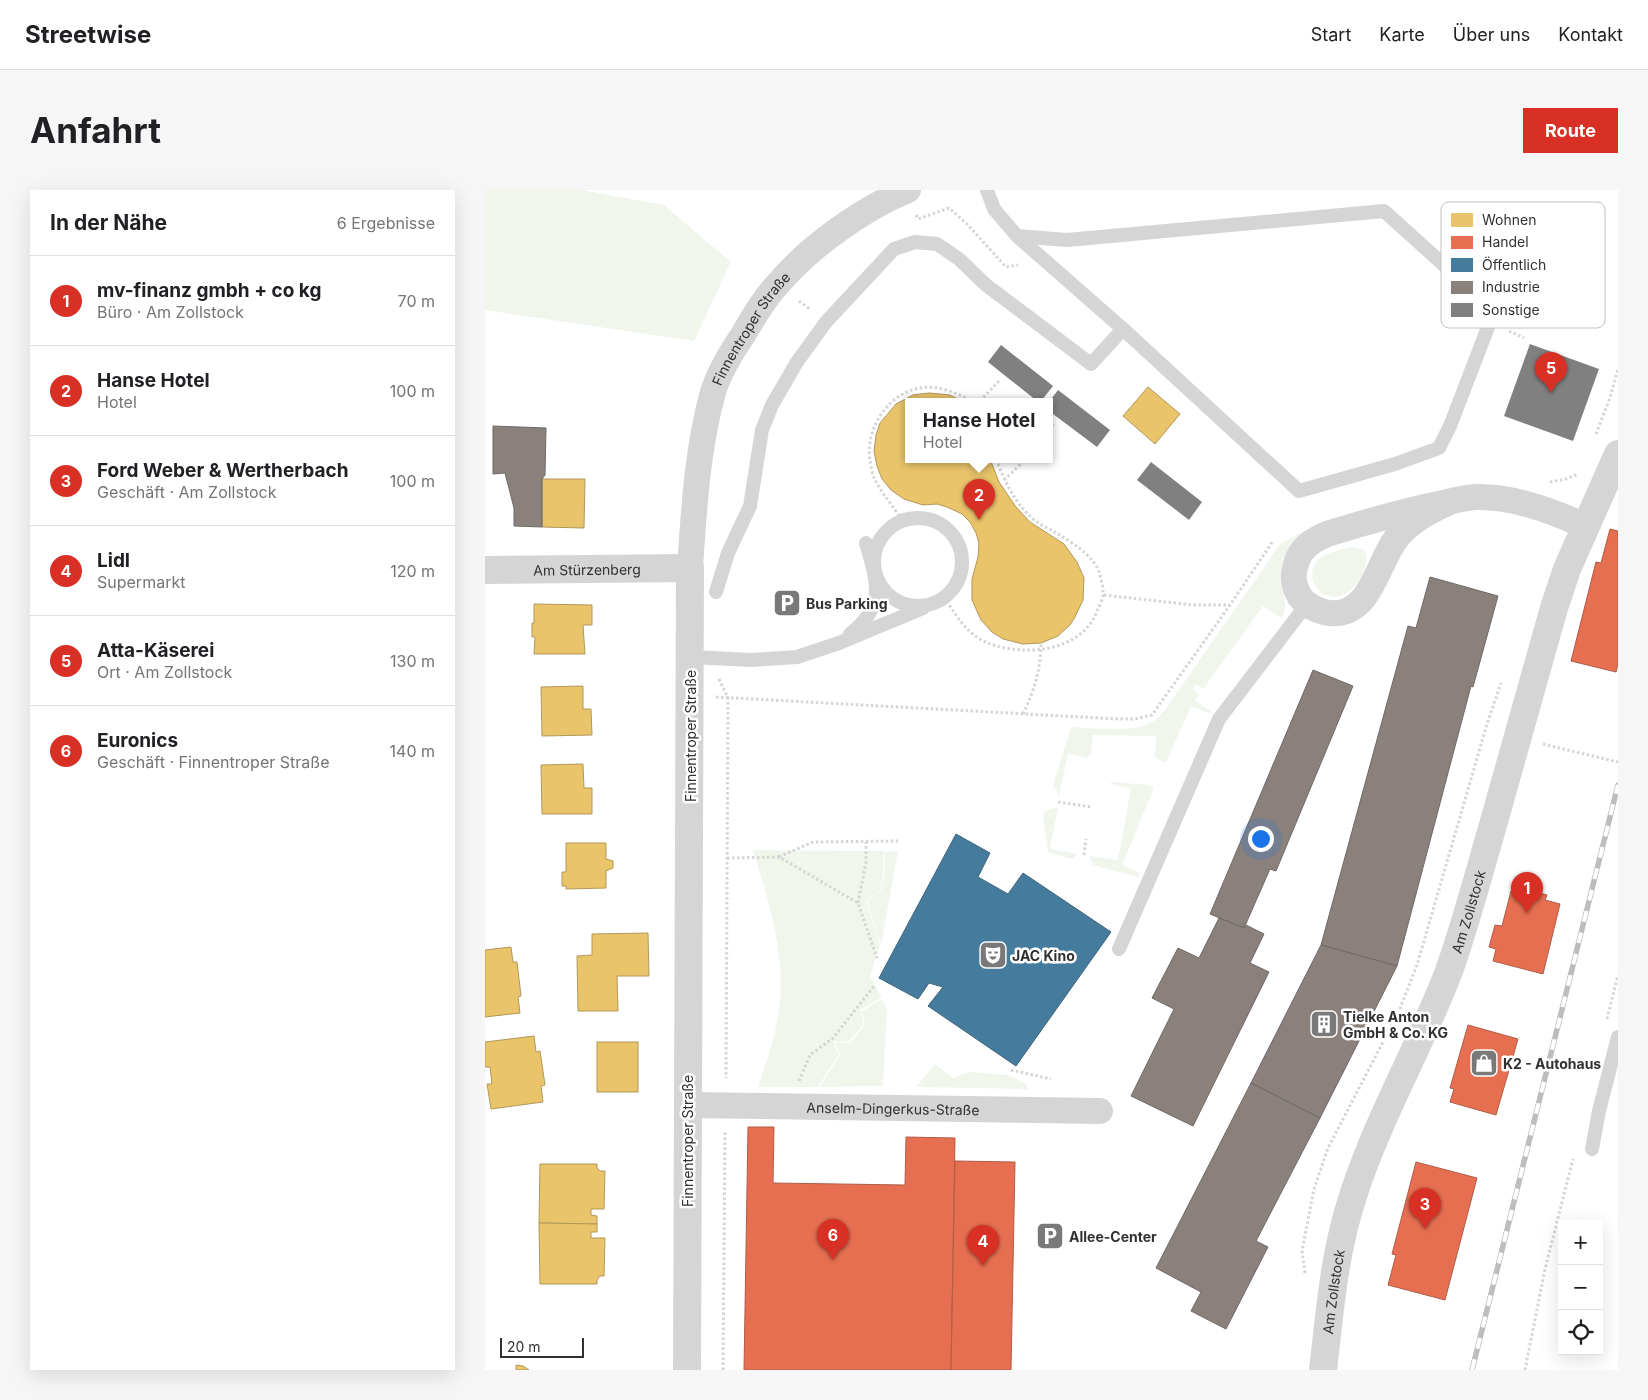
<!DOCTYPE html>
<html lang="de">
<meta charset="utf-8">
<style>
:root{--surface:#fff;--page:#f6f6f6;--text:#202124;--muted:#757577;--line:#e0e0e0;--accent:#d93025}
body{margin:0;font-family:Inter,sans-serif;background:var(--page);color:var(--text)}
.controls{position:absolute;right:15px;bottom:15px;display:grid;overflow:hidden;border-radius:0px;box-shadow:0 5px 20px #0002}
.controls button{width:45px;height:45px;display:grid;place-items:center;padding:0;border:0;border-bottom:1px solid var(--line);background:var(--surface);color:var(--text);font:25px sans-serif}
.scale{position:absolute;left:15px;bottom:12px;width:84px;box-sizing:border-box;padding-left:5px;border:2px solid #313131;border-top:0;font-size:14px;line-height:18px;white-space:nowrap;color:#313131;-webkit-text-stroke:4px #fff;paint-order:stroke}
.you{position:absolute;left:775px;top:648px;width:18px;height:18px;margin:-12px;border:4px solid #fff;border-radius:50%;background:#1a73e8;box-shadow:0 0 0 8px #1a73e833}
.badge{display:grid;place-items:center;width:32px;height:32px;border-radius:50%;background:var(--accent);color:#fff;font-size:16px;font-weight:700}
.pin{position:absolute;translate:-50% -41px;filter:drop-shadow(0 1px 2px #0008)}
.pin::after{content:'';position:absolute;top:26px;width:18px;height:15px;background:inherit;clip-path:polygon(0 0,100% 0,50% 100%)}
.popup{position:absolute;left:420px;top:208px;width:148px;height:65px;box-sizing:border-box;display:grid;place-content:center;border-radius:0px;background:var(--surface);filter:drop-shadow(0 1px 4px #0005);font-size:16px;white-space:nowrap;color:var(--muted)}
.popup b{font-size:19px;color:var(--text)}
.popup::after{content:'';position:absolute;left:50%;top:100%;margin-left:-10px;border:10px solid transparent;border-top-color:var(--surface)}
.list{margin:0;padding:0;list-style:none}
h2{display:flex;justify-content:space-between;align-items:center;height:65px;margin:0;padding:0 20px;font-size:21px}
h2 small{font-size:16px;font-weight:400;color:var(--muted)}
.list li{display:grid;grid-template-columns:32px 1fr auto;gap:15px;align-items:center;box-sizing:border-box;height:90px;padding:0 20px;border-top:1px solid var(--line)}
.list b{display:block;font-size:19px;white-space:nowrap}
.list p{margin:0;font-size:16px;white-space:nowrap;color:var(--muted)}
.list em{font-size:16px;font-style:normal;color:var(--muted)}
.icon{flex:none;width:28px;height:28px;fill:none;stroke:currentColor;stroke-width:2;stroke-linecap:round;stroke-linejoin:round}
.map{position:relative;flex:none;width:1133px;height:1180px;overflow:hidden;border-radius:0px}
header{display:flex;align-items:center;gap:30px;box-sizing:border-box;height:70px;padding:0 25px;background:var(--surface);border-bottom:1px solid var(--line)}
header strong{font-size:24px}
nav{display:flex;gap:28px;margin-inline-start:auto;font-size:18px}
.intro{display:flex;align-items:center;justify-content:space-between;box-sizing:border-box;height:120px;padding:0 30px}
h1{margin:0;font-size:35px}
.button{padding:12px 22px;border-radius:0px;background:var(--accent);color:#fff;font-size:18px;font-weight:700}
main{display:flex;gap:30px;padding:0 30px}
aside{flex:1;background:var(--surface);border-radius:0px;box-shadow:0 5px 20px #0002}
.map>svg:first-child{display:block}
</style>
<header>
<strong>Streetwise</strong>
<nav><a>Start</a><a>Karte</a><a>Über uns</a><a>Kontakt</a></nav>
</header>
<div class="intro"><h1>Anfahrt</h1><a class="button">Route</a></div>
<main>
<aside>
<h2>In der Nähe<small>6 Ergebnisse</small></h2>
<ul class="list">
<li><span class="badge">1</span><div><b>mv-finanz gmbh + co kg</b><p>Büro · Am Zollstock</p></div><em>70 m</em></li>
<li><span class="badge">2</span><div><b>Hanse Hotel</b><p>Hotel</p></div><em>100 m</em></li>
<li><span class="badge">3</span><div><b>Ford Weber &amp; Wertherbach</b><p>Geschäft · Am Zollstock</p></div><em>100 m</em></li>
<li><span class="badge">4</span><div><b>Lidl</b><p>Supermarkt</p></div><em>120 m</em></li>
<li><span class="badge">5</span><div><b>Atta-Käserei</b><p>Ort · Am Zollstock</p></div><em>130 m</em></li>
<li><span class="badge">6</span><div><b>Euronics</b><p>Geschäft · Finnentroper Straße</p></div><em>140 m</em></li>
</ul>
</aside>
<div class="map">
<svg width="1133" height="1180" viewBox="0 0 1133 1180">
<rect width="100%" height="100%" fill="#fff"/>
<g fill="#f1f6ed">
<path d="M 0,0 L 96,0 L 179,15 L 246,72 L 209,151 L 0,120 Z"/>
<path d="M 826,338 C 820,344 810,349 805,356 C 798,366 794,382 796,394 C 798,407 804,416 796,428 L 778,416 L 718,499 L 711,494 L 708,499 L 714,504 L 710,510 L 726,522 L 725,524 L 706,516 L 681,573 L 670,568 L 671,546 L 608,545 L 606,565 L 604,565 L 603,568 L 583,564 L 574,606 L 568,595 L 586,537 C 606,538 648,543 665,533 C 677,527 684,514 691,504 L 796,353 Z"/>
<path d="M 867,357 L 878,359 C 884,367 881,377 877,385 C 850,433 811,390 834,369 C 843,362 857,359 867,357 Z"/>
<path d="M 626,592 L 664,595 L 669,598 L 637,675 L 655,683 L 653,687 L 608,675 L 604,666 L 633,670 L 646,598 L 626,594 Z"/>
<path d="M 573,617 L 565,659 L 593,664 L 587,669 L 563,662 L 558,626 L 560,621 Z"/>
<path d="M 268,660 L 399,661 L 398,687 L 395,700 L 381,711 L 395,755 L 385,786 L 397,807 L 376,820 L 378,835 L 363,852 L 348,851 L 354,864 L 333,897 L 273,897 C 281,873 289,851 293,826 C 303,770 284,713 268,660 Z"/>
<path d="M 413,661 L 397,750 L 395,753 L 382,711 L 396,700 L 399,686 L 400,662 Z"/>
<path d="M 397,809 L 402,819 L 398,896 L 335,897 L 355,864 L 350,852 L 365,853 L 380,835 L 377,821 Z"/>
<path d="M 450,874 L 468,888 L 484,882 L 524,885 L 541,894 L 543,899 L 431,897 Z"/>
</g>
<g fill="#e9c46a" stroke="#b29859">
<path d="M 663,197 L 695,224 L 670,254 L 638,226 Z"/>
<path d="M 444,203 L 465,205 L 477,211 L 424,211 L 424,269 L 505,269 L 514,292 L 531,317 L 545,332 L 579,354 L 592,372 L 599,388 L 598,410 L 590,427 L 585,435 L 573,446 L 556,453 L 538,454 L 518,449 L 507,442 L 496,430 L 487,410 L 487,389 L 493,367 L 494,353 L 491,343 L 485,332 L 477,324 L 462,317 L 452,314 L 438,315 L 419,309 L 406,300 L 397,289 L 392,276 L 389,261 L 391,245 L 395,233 L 411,214 L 428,205 Z"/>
<path d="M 57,289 L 100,289 L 99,338 L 57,337 Z"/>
<path d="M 49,414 L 107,415 L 107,435 L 98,435 L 100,464 L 49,464 L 50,447 L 47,447 L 47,433 L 49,433 Z"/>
<path d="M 98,496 L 98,519 L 106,519 L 107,545 L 57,546 L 56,497 Z"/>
<path d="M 98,574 L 99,598 L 107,598 L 107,624 L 57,624 L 56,575 Z"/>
<path d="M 81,653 L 121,653 L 121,669 L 128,671 L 128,678 L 121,681 L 121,698 L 81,699 L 81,696 L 77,696 L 77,682 L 81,682 Z"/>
<path d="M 163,743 L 164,786 L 132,786 L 133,821 L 93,821 L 92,766 L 107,765 L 107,744 Z"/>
<path d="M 26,757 L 28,772 L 32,772 L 36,806 L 33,807 L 35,823 L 0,827 L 0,760 Z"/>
<path d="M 49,846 L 51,862 L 55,861 L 60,895 L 56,896 L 58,912 L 6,919 L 2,894 L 7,894 L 5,877 L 0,877 L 0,852 Z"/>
<rect x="112" y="852" width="41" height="50"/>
<path d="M 55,974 L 112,974 L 112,978 L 115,981 L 120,981 L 119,1019 L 106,1019 L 106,1025 L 112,1026 L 112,1034 L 54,1033 Z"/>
<path d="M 54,1033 L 112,1034 L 112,1042 L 106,1042 L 106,1048 L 120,1048 L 119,1086 L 115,1086 L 112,1090 L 112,1094 L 55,1094 Z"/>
<path d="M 31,1175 L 38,1176 L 44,1180 L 31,1180 Z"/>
</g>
<g fill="#e76f51" stroke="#b05c47">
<path d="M 1125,339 L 1133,341 L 1133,474 L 1131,482 L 1086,471 L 1111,372 L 1116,373 Z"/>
<path d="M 1043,700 L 1062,705 L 1060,710 L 1075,714 L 1058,784 L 1008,771 L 1011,759 L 1004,757 L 1010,735 L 1017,736 L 1026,701 L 1041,705 Z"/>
<path d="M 983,835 L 1033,849 L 1011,925 L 965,912 L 969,899 L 965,898 Z"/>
<path d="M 263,937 L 289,937 L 288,993 L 420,995 L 421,947 L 470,948 L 466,1180 L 259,1180 Z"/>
<path d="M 470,971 L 530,972 L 526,1180 L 466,1180 Z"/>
<path d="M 931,972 L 992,988 L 960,1110 L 903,1095 L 911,1065 L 907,1064 Z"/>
</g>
<path fill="#457b9d" stroke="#3f657d" d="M 471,644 L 505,663 L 493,687 L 523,704 L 538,683 L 626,742 L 531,876 L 443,816 L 458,797 L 444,793 L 433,809 L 394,788 Z"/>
<g fill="#8a817c" stroke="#6f6966">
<path d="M 8,236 L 61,238 L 60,285 L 57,289 L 57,337 L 29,336 L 29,318 L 20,283 L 8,284 Z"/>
<path d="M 945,387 L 1013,406 L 988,497 L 986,496 L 912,776 L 836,755 L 923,436 L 931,438 Z"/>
<path d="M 828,480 L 868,496 L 791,681 L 785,679 L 759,738 L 725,724 Z"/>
<path d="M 734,728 L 759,738 L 761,735 L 779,744 L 765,773 L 784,782 L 708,936 L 646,906 L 689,819 L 667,808 L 693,758 L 714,768 Z"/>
<path d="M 836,755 L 912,776 L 835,928 L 766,893 Z"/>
<path d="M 766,893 L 835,928 L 771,1051 L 783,1057 L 741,1139 L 706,1121 L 716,1102 L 671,1078 Z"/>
</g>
<g fill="#808080">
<path d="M 1045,154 L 1114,179 L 1088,251 L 1019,226 Z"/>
<path d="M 516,155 L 568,196 L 556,211 L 552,211 L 503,172 Z"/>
<path d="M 573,200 L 625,240 L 612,257 L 564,221 L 564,212 Z"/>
<path d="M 666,272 L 717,312 L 704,330 L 652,290 Z"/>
</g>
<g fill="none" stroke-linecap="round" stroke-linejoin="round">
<g stroke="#d5d5d5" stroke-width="3" stroke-dasharray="2.5 2.5" stroke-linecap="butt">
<path d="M 431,25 L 433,29 L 464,18 L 482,34 L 521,77 L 533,75"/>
<path d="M 314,111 L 325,119"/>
<path d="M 1024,141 L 1039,148"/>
<path d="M 495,211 L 514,191"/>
<path d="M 564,240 L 569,233"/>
<path d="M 1111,244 L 1125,208 L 1133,179"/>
<path d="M 519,290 L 541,269"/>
<path d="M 1065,292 L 1081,289 L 1093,284"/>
<path d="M 417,330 C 409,317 396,303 389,288 C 387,283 386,275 385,270 C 380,239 403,203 435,198 C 453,195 471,202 486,211"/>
<path d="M 619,405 L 708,415 L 744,415"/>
<path d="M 459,407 C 471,425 482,445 503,453 C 539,467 597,462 612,421 C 614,416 619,408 618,403 C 618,396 615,380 610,374 C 600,360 583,350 568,341 C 563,338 557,336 552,332 C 531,316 520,292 511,269"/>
<path d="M 234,489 L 243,508 L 241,888"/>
<path d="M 231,507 L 633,529 L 650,529 L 667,525 L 745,415 L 788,351"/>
<path d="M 538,524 C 549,501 556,479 556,453"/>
<path d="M 1058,554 L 1133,572"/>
<path d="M 573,612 L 607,617"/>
<path d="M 599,665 L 601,649"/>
<path d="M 294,667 L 328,652 L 413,651"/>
<path d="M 242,668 L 294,667 L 373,713 L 392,768"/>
<path d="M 373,713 L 381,672 L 381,652"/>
<path d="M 1122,829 L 1133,785"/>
<path d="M 526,880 L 566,889"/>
<path d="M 314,891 L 325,865 L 348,848 L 390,795"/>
<path d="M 820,1083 L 817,1061 L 829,999 L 843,958 L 914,821 L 932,775 L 1002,534 L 1016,493"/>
<path d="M 238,1180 L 240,942"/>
<path d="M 1040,1180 L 1060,1079 L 1088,969"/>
</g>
<g stroke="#d5d5d5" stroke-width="14">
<path d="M 502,0 L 509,19 L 532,46 L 638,139 L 814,301 L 910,274 L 954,258 L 965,236 L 1005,132 L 1001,113 L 899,21 L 582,50 L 532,46"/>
<circle cx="433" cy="372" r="44"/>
<path d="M 231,402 L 243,363 L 265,316 L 277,240 L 287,215 L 312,172 L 341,132 L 409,59 L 430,52 L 452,54 L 474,69 L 501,95 L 606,174 L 638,139"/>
<path d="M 365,444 C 402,415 392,392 381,353"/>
<path d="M 206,467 L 266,470 L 312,467 L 354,453 L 438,418"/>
<path d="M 634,759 L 734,529 L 822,414"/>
<path d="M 1107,959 L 1114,921 L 1133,847"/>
</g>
<g stroke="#d5d5d5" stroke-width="26">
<path d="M 970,310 C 950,318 930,328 915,344 C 892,368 888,428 844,423 C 833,421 822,416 815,407 C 808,396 807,386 811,374 C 815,358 828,350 842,344 C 877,333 913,323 949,315 C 964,312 979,307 994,307 C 1030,307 1068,321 1100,336"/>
<path id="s1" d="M 205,378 C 209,319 212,260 228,202 C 234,183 247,161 258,145 C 268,128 278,110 292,95 C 324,57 377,19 423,0"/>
<path id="s2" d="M 202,915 L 615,921"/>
</g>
<g stroke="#d5d5d5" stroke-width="28">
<path id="s3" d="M 0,380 L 205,378 L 202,1180"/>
<path id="s4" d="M 838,1180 C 845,1121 849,1063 868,1006 C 893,928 935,857 964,781 C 981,733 994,683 1008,635 C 1028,562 1049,490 1069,418 L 1082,379 L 1133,264"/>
</g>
<g stroke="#bdbdbd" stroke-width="5.5">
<path id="rail" d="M 987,1180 L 1133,595"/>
</g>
<use href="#rail" stroke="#fff" stroke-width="4" stroke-dasharray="11" stroke-linecap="butt"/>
</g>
<defs>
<g id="parking-square" transform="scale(1.4375)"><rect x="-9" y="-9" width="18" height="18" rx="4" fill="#797979" stroke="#fff"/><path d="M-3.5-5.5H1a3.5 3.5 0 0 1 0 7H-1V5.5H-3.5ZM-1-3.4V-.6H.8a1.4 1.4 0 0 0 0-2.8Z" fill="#fff"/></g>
<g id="theatre-square" transform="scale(1.4375)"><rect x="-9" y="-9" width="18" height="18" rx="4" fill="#797979" stroke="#fff"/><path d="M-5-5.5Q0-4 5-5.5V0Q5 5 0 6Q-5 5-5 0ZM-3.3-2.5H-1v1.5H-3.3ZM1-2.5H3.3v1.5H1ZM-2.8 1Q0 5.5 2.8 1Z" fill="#fff"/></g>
<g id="building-square" transform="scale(1.4375)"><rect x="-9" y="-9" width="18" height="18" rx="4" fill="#797979" stroke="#fff"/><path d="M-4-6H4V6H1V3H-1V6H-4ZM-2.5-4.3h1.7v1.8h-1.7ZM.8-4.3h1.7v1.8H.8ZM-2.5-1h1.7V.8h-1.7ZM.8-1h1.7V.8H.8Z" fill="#fff"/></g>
<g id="shop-square" transform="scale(1.4375)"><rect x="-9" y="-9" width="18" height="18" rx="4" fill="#797979" stroke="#fff"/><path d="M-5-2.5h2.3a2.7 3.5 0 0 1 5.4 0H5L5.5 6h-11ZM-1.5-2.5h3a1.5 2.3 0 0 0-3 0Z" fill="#fff"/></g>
</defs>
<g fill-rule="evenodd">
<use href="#parking-square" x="302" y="413"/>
<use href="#theatre-square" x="508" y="765"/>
<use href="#building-square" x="839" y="834"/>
<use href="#shop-square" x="999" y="873"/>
<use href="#parking-square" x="565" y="1046"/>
</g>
<g text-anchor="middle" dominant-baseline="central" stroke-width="5" stroke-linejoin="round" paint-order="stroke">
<g font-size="14" fill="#313131" stroke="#fff">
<text stroke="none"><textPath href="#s1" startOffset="252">Finnentroper Straße</textPath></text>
<text stroke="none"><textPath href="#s3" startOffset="102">Am Stürzenberg</textPath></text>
<text transform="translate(205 546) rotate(-90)">Finnentroper Straße</text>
<text stroke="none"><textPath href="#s4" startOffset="484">Am Zollstock</textPath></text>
<text stroke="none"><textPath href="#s2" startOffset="206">Anselm-Dingerkus-Straße</textPath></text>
<text transform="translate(202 951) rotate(-90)">Finnentroper Straße</text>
<text stroke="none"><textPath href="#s4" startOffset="79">Am Zollstock</textPath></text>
</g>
<g font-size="14" font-weight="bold" fill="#313131" stroke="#fff" text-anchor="start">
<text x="321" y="413">Bus Parking</text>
<text x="527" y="765">JAC Kino</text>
<text x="858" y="826">Tielke Anton<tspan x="858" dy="16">GmbH &amp; Co. KG</tspan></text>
<text x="1018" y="873">K2 - Autohaus</text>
<text x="584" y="1046">Allee-Center</text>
</g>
</g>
<rect x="956" y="12" width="164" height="126" rx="8" fill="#fff" stroke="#c1c1c1" stroke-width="1"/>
<rect x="966" y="23" width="22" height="14" fill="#e9c46a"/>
<rect x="966" y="46" width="22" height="13" fill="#e76f51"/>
<rect x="966" y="68" width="22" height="14" fill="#457b9d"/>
<rect x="966" y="91" width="22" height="13" fill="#8a817c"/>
<rect x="966" y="113" width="22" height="14" fill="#808080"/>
<g font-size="14" fill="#313131">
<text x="997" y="35">Wohnen</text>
<text x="997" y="57">Handel</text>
<text x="997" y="80">Öffentlich</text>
<text x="997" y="102">Industrie</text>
<text x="997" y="125">Sonstige</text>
</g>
</svg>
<div class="controls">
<button>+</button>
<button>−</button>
<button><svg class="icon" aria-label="locate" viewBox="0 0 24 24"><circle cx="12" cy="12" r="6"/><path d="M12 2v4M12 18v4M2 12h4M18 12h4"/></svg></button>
</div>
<div class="scale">20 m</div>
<div class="you"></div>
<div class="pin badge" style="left:1042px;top:723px">1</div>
<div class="pin badge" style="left:494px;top:330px">2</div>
<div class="popup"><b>Hanse Hotel</b>Hotel</div>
<div class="pin badge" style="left:940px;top:1039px">3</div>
<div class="pin badge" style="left:498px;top:1076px">4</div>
<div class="pin badge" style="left:1066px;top:203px">5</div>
<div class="pin badge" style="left:348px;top:1070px">6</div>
</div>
</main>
